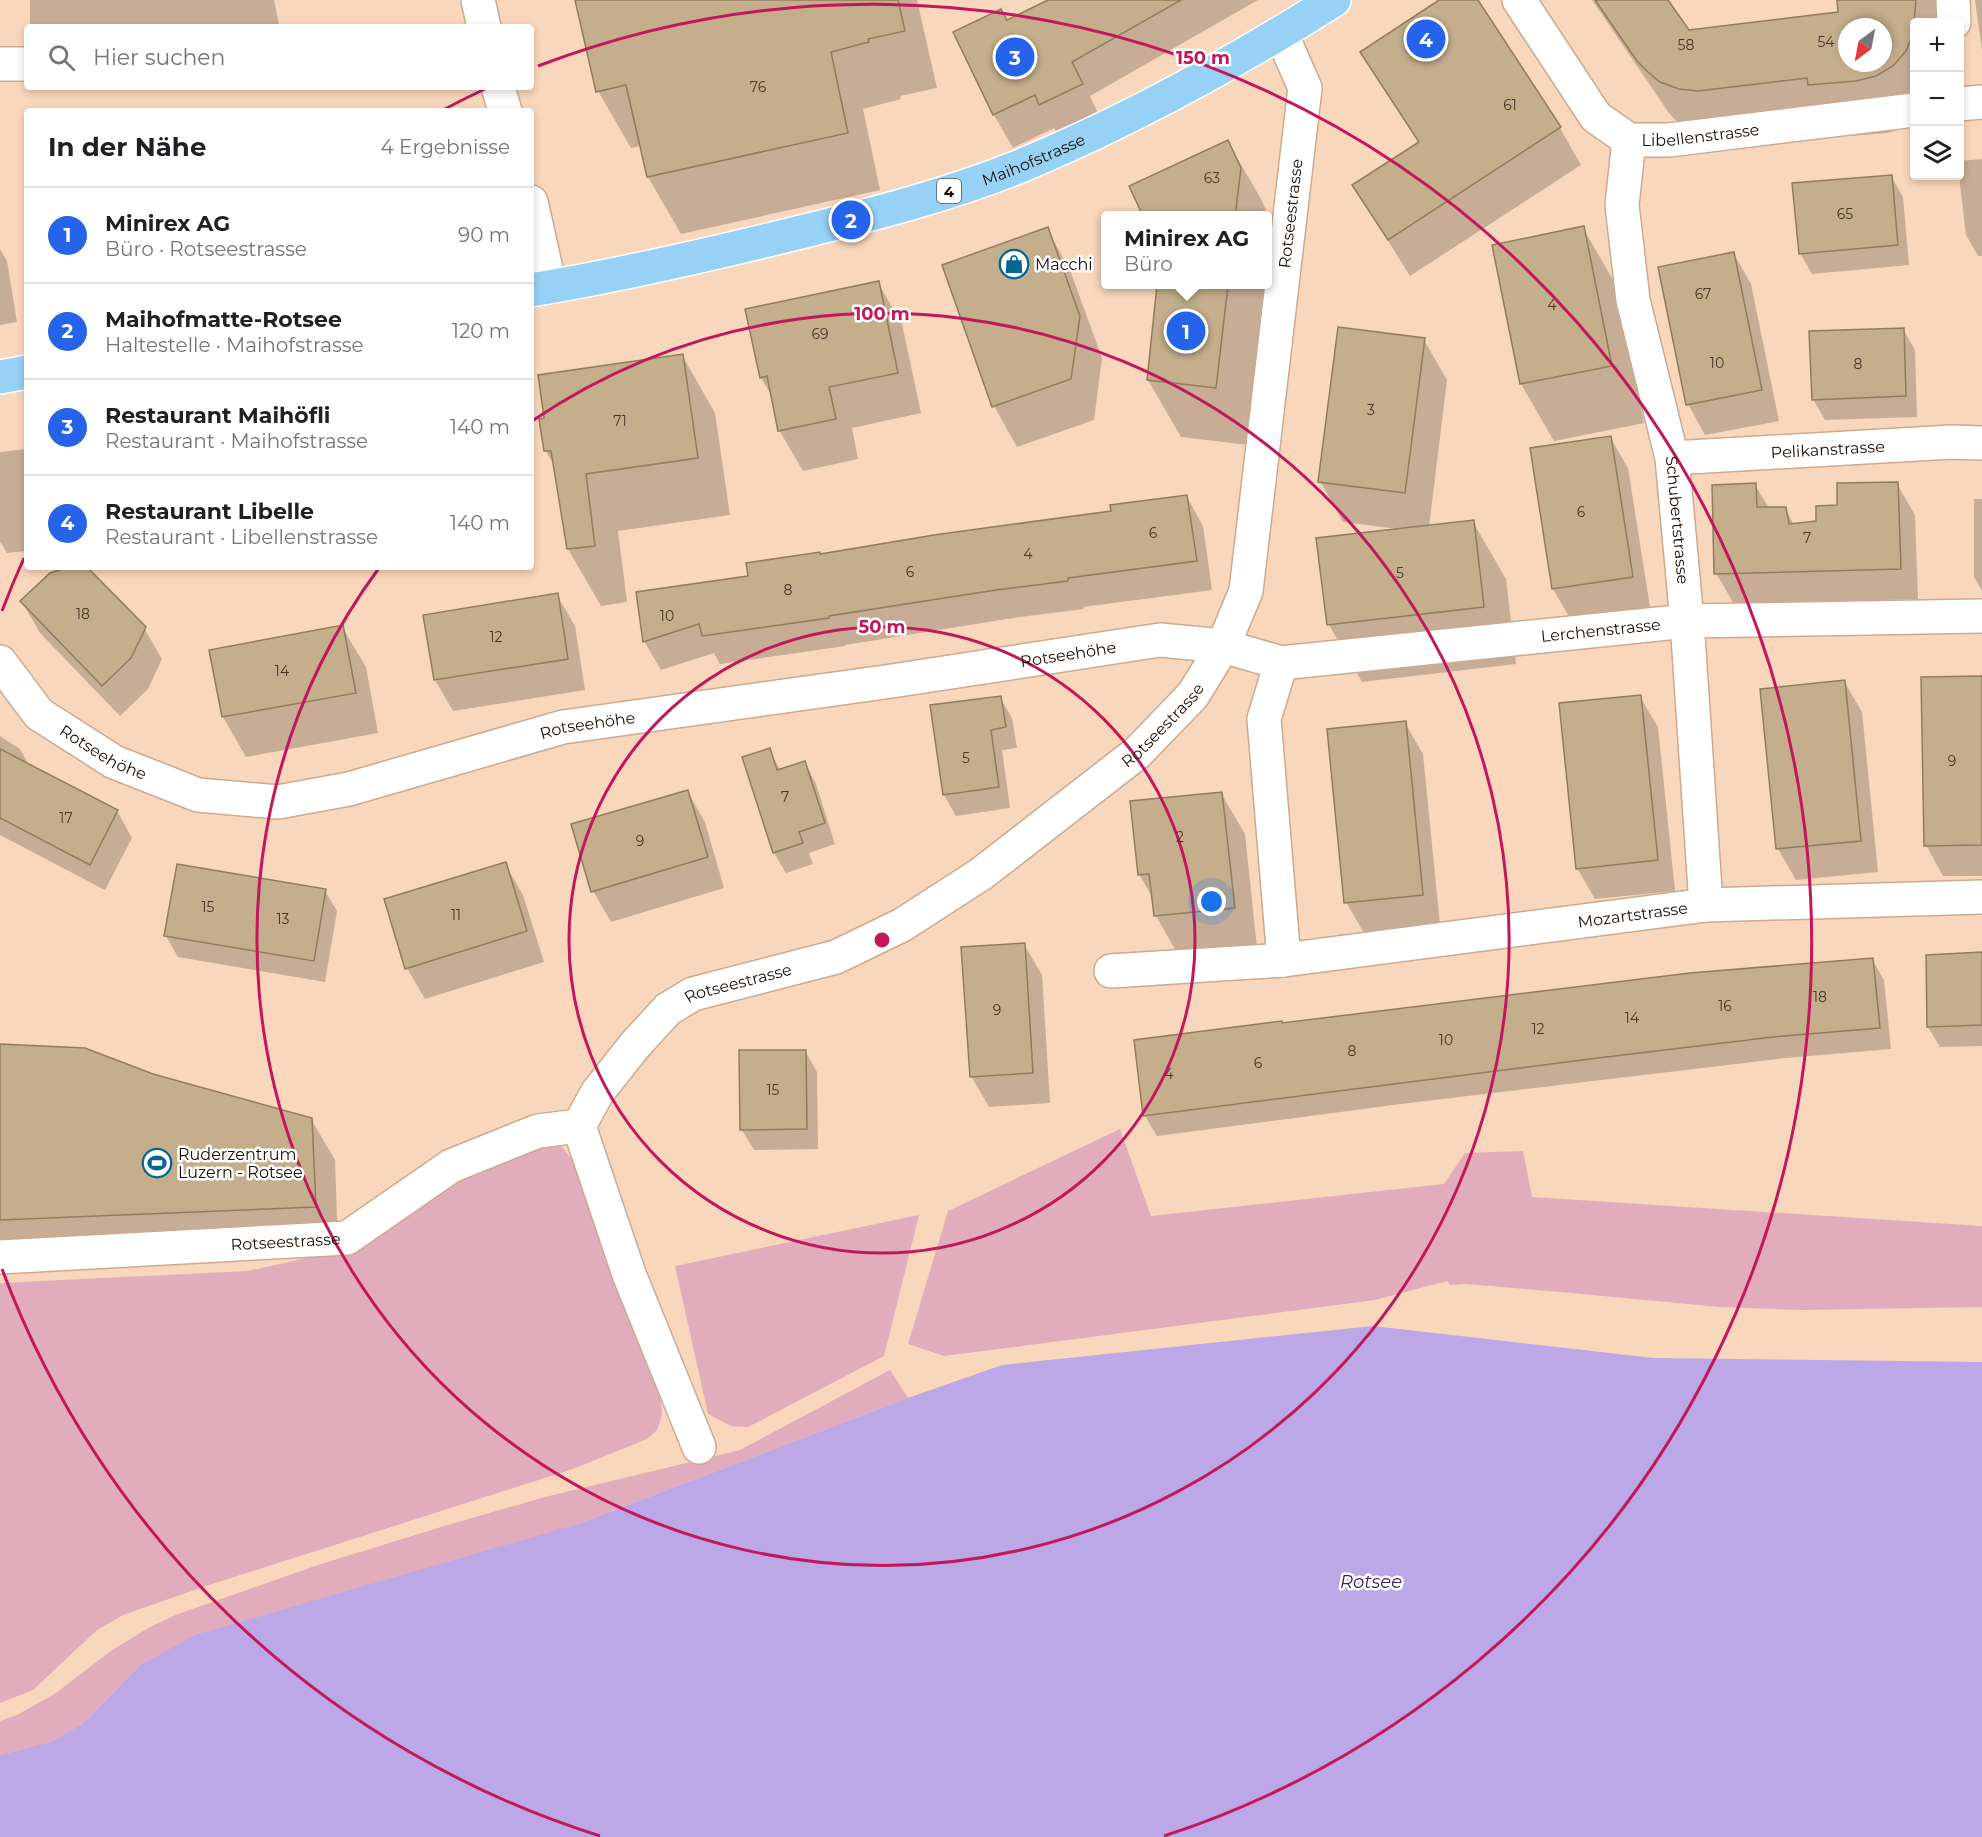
<!DOCTYPE html>
<html lang="de">
<meta charset="utf-8">
<style>
:root{--surface:#fff;--page:#f6f6f6;--text:#202124;--muted:#757577;--line:#e0e0e0;--accent:#2563eb}
body{margin:0;font-family:Montserrat,sans-serif;background:var(--page);color:var(--text)}
.controls{position:absolute;right:18px;top:18px;display:grid;overflow:hidden;border-radius:6px;box-shadow:0 3px 9px #0003}
.controls button{width:54px;height:54px;display:grid;place-items:center;padding:0;border:0;border-bottom:2px solid var(--line);background:var(--surface);color:var(--text);font:30px sans-serif}
.compass{position:absolute;left:1838px;top:18px;width:54px;height:54px;border-radius:50%;background:var(--surface);box-shadow:0 3px 9px #0003;rotate:212deg}
.you{position:absolute;left:1212px;top:902px;width:21px;height:21px;margin:-15px;border:4px solid #fff;border-radius:50%;background:#1a73e8;box-shadow:0 0 0 9px #1a73e833}
.badge{display:grid;place-items:center;width:39px;height:39px;border-radius:50%;background:var(--accent);color:#fff;font-size:20px;font-weight:700}
.pin{position:absolute;translate:-50% -50%;border:3px solid #fff;box-shadow:0 2px 6px #0006}
.popup{position:absolute;left:1101px;top:211px;width:171px;height:78px;box-sizing:border-box;display:grid;place-content:center;border-radius:6px;background:var(--surface);filter:drop-shadow(0 2px 4px #0005);font-size:20px;white-space:nowrap;color:var(--muted)}
.popup b{font-size:22px;color:var(--text)}
.popup::after{content:'';position:absolute;left:50%;top:100%;margin-left:-12px;border:12px solid transparent;border-top-color:var(--surface)}
.list{margin:0;padding:0;list-style:none}
h2{display:flex;justify-content:space-between;align-items:center;height:78px;margin:0;padding:0 24px;font-size:26px}
h2 small{font-size:20px;font-weight:400;color:var(--muted)}
.list li{display:grid;grid-template-columns:39px 1fr auto;gap:18px;align-items:center;box-sizing:border-box;height:96px;padding:0 24px;border-top:2px solid var(--line)}
.list b{display:block;font-size:22px;white-space:nowrap}
.list p{margin:0;font-size:20px;white-space:nowrap;color:var(--muted)}
.list em{font-size:20px;font-style:normal;color:var(--muted)}
.icon{flex:none;width:33px;height:33px;fill:none;stroke:currentColor;stroke-width:2;stroke-linecap:round;stroke-linejoin:round}
.map{position:relative;flex:none;width:1982px;height:1837px;overflow:hidden}
.search{position:absolute;background:var(--surface);box-shadow:0 3px 9px #0003;left:24px;top:24px;width:510px;height:66px;display:flex;align-items:center;gap:15px;box-sizing:border-box;padding:0 21px;border-radius:6px;color:var(--muted);font-size:22px}
.panel{position:absolute;background:var(--surface);box-shadow:0 3px 9px #0003;left:24px;top:108px;width:510px;height:462px;border-radius:6px}
.map>svg:first-child{display:block}
</style>
<div class="map">
<svg width="1982" height="1837" viewBox="0 0 1982 1837">
<rect width="100%" height="100%" fill="#f9d7bc"/>
<g fill="#e1adbc">
<path d="M 1120,1129 L 1151,1216 L 1444,1184 L 1465,1153 L 1523,1151 L 1532,1197 L 1982,1226 L 1982,1307 L 1802,1310 L 1719,1307 L 1561,1292 L 1466,1284 L 1450,1285 L 1447,1281 L 1375,1300 L 944,1356 L 908,1344 L 948,1211 Z"/>
<path d="M 550,1140 L 561,1146 L 580,1169 L 660,1392 L 662,1415 L 657,1430 L 647,1439 L 573,1469 L 206,1586 L 123,1615 L 97,1630 L 33,1690 L 0,1703 L 0,1283 L 248,1271 L 320,1255 L 501,1156 Z"/>
<path d="M 919,1215 L 884,1356 L 748,1427 L 731,1426 L 708,1414 L 675,1266 Z"/>
<path d="M 890,1370 L 908,1398 L 578,1524 L 139,1666 L 86,1721 L 53,1741 L 0,1755 L 0,1721 L 17,1715 L 56,1693 L 112,1650 L 150,1627 L 178,1614 L 318,1565 L 441,1527 L 545,1497 L 740,1450 Z"/>
</g>
<path fill="#bca7e7" d="M 1373,1326 L 1653,1358 L 1982,1362 L 1982,1837 L 0,1837 L 0,1755 L 53,1741 L 86,1721 L 139,1666 L 195,1635 L 578,1524 L 908,1398 L 1002,1365 Z"/>
<g fill="#0003" fill-rule="evenodd">
<path d="M 30,0 L 274,0 L 279,24 L 262,27 L 30,27 Z"/>
<path d="M 577,0 L 917,0 L 937,88 L 900,96 L 901,99 L 863,109 L 880,190 L 681,234 L 648,177 L 641,146 L 631,148 L 598,91 Z"/>
<path d="M 1052,0 L 1258,0 L 1090,96 L 1100,118 L 1060,137 L 1054,128 L 1013,148 L 994,115 L 955,33 L 1007,21 Z"/>
<path d="M 1442,0 L 1477,0 L 1560,128 L 1581,165 L 1410,276 L 1354,186 L 1419,143 L 1383,88 L 1362,52 Z"/>
<path d="M 1592,0 L 1669,0 L 1688,32 L 1840,13 L 1839,0 L 1950,0 L 1948,22 L 1914,22 L 1914,123 L 1906,128 L 1887,133 L 1839,137 L 1835,130 L 1679,124 L 1669,113 ZM 1847,27 L 1883,27 L 1883,63 L 1847,63 Z"/>
<path d="M 1975,0 L 1982,0 L 1982,51 Z"/>
<path d="M 1228,142 L 1261,199 L 1273,226 L 1267,279 L 1267,216 L 1145,216 Z"/>
<path d="M 1982,159 L 1982,256 L 1978,256 L 1966,235 L 1959,176 L 1960,161 Z"/>
<path d="M 1891,176 L 1903,197 L 1909,265 L 1812,274 L 1800,253 Z"/>
<path d="M 1583,228 L 1616,285 L 1644,423 L 1554,441 L 1521,384 L 1493,246 Z"/>
<path d="M 1047,229 L 1070,270 L 1102,358 L 1094,420 L 1017,447 L 994,406 L 944,266 Z"/>
<path d="M 0,249 L 7,261 L 17,322 L 0,325 Z"/>
<path d="M 1734,254 L 1751,284 L 1779,421 L 1705,435 L 1688,404 Z"/>
<path d="M 878,283 L 902,324 L 921,413 L 852,428 L 858,459 L 803,471 L 779,430 L 773,398 L 761,378 L 747,310 Z"/>
<path d="M 1159,284 L 1266,284 L 1248,445 L 1181,437 L 1148,380 Z"/>
<path d="M 1903,329 L 1915,350 L 1917,417 L 1825,420 L 1813,399 Z"/>
<path d="M 1424,340 L 1447,380 L 1429,527 L 1473,522 L 1506,579 L 1516,664 L 1362,682 L 1329,625 L 1397,529 L 1343,522 L 1320,481 Z"/>
<path d="M 682,355 L 715,413 L 730,515 L 618,531 L 627,602 L 601,606 L 568,549 L 555,467 L 546,451 Z"/>
<path d="M 1610,437 L 1628,468 L 1650,607 L 1571,620 L 1553,589 Z"/>
<path d="M 27,449 L 27,551 L 7,553 L 0,541 L 0,452 Z"/>
<path d="M 1897,484 L 1915,515 L 1918,599 L 1734,604 L 1716,573 L 1755,485 L 1769,508 L 1785,508 L 1794,525 L 1818,522 L 1839,507 Z"/>
<path d="M 1187,497 L 1203,526 L 1212,590 L 1083,607 L 1084,609 L 1013,618 L 845,645 L 845,646 L 720,664 L 714,653 L 661,670 L 644,641 L 750,578 L 820,556 L 1112,512 Z"/>
<path d="M 1974,499 L 1982,499 L 1982,591 L 1974,577 Z"/>
<path d="M 58,567 L 85,567 L 144,628 L 162,659 L 148,689 L 120,716 L 40,633 L 22,602 Z"/>
<path d="M 557,595 L 575,626 L 585,690 L 453,711 L 435,680 Z"/>
<path d="M 342,627 L 366,667 L 378,733 L 246,757 L 223,717 L 211,651 Z"/>
<path d="M 1982,677 L 1982,876 L 1943,876 L 1926,845 Z"/>
<path d="M 1844,681 L 1862,712 L 1878,872 L 1796,880 L 1778,849 L 1761,690 Z"/>
<path d="M 1000,697 L 1012,718 L 1017,748 L 1002,750 L 1010,808 L 956,816 L 944,795 L 932,707 Z"/>
<path d="M 1640,697 L 1658,727 L 1675,891 L 1595,899 L 1577,868 Z"/>
<path d="M 1405,723 L 1423,754 L 1440,925 L 1364,933 L 1346,902 Z"/>
<path d="M 0,736 L 20,749 L 30,767 L 117,811 L 132,838 L 105,890 L 0,835 Z"/>
<path d="M 769,750 L 781,771 L 805,763 L 816,784 L 835,844 L 809,853 L 813,864 L 786,873 L 774,853 Z"/>
<path d="M 687,791 L 705,822 L 724,888 L 611,922 L 593,891 Z"/>
<path d="M 1221,793 L 1245,834 L 1257,948 L 1179,956 L 1156,916 L 1154,900 L 1139,874 Z"/>
<path d="M 505,864 L 523,895 L 544,962 L 425,999 L 407,968 Z"/>
<path d="M 325,891 L 337,911 L 325,982 L 178,957 L 166,936 Z"/>
<path d="M 1024,944 L 1042,975 L 1050,1103 L 989,1107 L 971,1076 Z"/>
<path d="M 1982,954 L 1982,1046 L 1940,1047 L 1928,1027 Z"/>
<path d="M 1872,959 L 1884,980 L 1891,1049 L 1786,1058 L 1401,1104 L 1157,1136 L 1145,1116 L 1282,1025 Z"/>
<path d="M 0,1046 L 152,1076 L 311,1119 L 335,1160 L 338,1247 L 0,1261 Z"/>
<path d="M 805,1051 L 817,1072 L 818,1149 L 754,1150 L 742,1130 Z"/>
</g>
<g fill="#c4ae8c" stroke="#907c5c" stroke-width="1.5" fill-rule="evenodd">
<path d="M 575,0 L 898,0 L 905,31 L 868,39 L 869,42 L 831,52 L 848,133 L 647,177 L 626,85 L 596,92 Z"/>
<path d="M 1048,0 L 1181,0 L 1072,62 L 1083,84 L 1039,105 L 1035,95 L 993,115 L 953,32 L 1001,9 L 1007,20 Z"/>
<path d="M 1439,0 L 1478,0 L 1561,127 L 1388,240 L 1352,185 L 1419,142 L 1360,52 Z"/>
<path d="M 1595,0 L 1668,0 L 1689,30 L 1838,12 L 1837,0 L 1916,0 L 1913,33 L 1906,51 L 1893,66 L 1876,76 L 1856,81 L 1808,85 L 1807,78 L 1698,91 L 1679,89 L 1660,82 L 1648,72 L 1637,61 ZM 1847,27 L 1883,27 L 1883,63 L 1847,63 Z"/>
<path d="M 1228,140 L 1241,168 L 1235,216 L 1143,216 L 1129,186 Z"/>
<path d="M 1892,175 L 1898,245 L 1799,254 L 1792,183 Z"/>
<path d="M 1584,226 L 1612,366 L 1520,384 L 1492,245 Z"/>
<path d="M 1048,227 L 1080,316 L 1071,379 L 992,407 L 942,265 Z"/>
<path d="M 1734,252 L 1762,390 L 1686,405 L 1658,267 Z"/>
<path d="M 879,281 L 898,373 L 829,387 L 836,419 L 778,431 L 767,376 L 760,378 L 745,309 Z"/>
<path d="M 1157,285 L 1228,285 L 1216,388 L 1147,380 Z"/>
<path d="M 1338,327 L 1425,338 L 1405,493 L 1318,482 Z"/>
<path d="M 1904,328 L 1906,396 L 1812,400 L 1809,331 Z"/>
<path d="M 683,354 L 698,458 L 586,474 L 595,546 L 567,549 L 551,451 L 544,451 L 539,419 L 544,418 L 538,375 Z"/>
<path d="M 1611,436 L 1633,577 L 1552,589 L 1530,448 Z"/>
<path d="M 1898,482 L 1901,569 L 1714,574 L 1712,485 L 1756,483 L 1757,507 L 1786,507 L 1789,524 L 1816,521 L 1816,506 L 1837,505 L 1837,483 Z"/>
<path d="M 1187,495 L 1197,561 L 1068,578 L 1068,581 L 996,590 L 829,616 L 829,618 L 702,636 L 699,624 L 643,642 L 636,592 L 748,576 L 746,563 L 820,552 L 820,554 L 934,535 L 1111,511 L 1110,505 Z"/>
<path d="M 1474,520 L 1484,607 L 1327,625 L 1316,538 Z"/>
<path d="M 69,567 L 87,567 L 146,627 L 131,658 L 102,686 L 20,601 L 50,573 Z"/>
<path d="M 558,593 L 568,659 L 434,680 L 423,615 Z"/>
<path d="M 343,625 L 356,693 L 222,717 L 209,650 Z"/>
<path d="M 1982,676 L 1982,845 L 1924,846 L 1921,677 Z"/>
<path d="M 1845,680 L 1861,841 L 1776,849 L 1760,689 Z"/>
<path d="M 1641,695 L 1658,860 L 1576,869 L 1559,703 Z"/>
<path d="M 1001,696 L 1006,727 L 991,730 L 999,787 L 943,795 L 930,705 Z"/>
<path d="M 1406,721 L 1423,895 L 1344,903 L 1327,729 Z"/>
<path d="M 770,748 L 777,770 L 805,761 L 825,823 L 799,832 L 803,843 L 773,853 L 742,757 Z"/>
<path d="M 0,749 L 118,810 L 90,865 L 0,818 Z"/>
<path d="M 688,790 L 708,857 L 591,892 L 571,824 Z"/>
<path d="M 1222,792 L 1235,908 L 1154,916 L 1149,874 L 1138,875 L 1130,801 Z"/>
<path d="M 506,862 L 527,931 L 405,969 L 384,899 Z"/>
<path d="M 177,864 L 326,889 L 314,961 L 164,936 Z"/>
<path d="M 1025,943 L 1033,1073 L 970,1077 L 961,947 Z"/>
<path d="M 1982,952 L 1982,1025 L 1927,1027 L 1926,955 Z"/>
<path d="M 1873,958 L 1880,1028 L 1773,1037 L 1598,1058 L 1143,1116 L 1134,1040 L 1282,1021 L 1282,1023 L 1690,973 Z"/>
<path d="M 0,1044 L 85,1048 L 153,1074 L 312,1118 L 316,1207 L 0,1220 Z"/>
<path d="M 739,1050 L 806,1050 L 807,1129 L 740,1130 Z"/>
</g>
<g fill="none" stroke-linecap="round" stroke-linejoin="round">
<g stroke="#ccaa91" stroke-width="36">
<g id="minor">
<path d="M 478,0 L 484,27"/>
<path id="s1" d="M 1519,0 L 1596,117 L 1629,140 L 1669,140 L 1914,110"/>
<path d="M 1953,0 L 1954,22"/>
<path d="M 0,64 L 27,64"/>
<path d="M 498,87 L 505,111"/>
<path d="M 1960,104 L 1982,102"/>
<path id="s2" d="M 1629,140 L 1622,205 L 1633,300 L 1672,458 L 1687,621 L 1706,905"/>
<path d="M 531,202 L 550,287"/>
<path id="s3" d="M 1672,458 L 1952,442 L 1982,443"/>
<path id="s4" d="M 0,662 L 39,714 L 114,762 L 198,795 L 278,802 L 349,789 L 563,727 L 885,682 L 1160,640 L 1223,646 L 1281,663 L 1687,621 L 1982,616"/>
<path d="M 1281,663 L 1264,719 L 1284,960"/>
<path id="s5" d="M 1111,971 L 1284,960 L 1706,905 L 1982,897"/>
<path id="s6" d="M 0,1257 L 347,1238 L 451,1166 L 538,1131 L 579,1126"/>
<path id="s7" d="M 699,1447 L 629,1274 L 579,1126 L 597,1093 L 635,1045 L 668,1009 L 693,994 L 836,957 L 902,925 L 981,874 L 1137,753 L 1193,695 L 1223,646 L 1246,591 L 1305,88 L 1281,33"/>
</g>
</g>
<g stroke="#fff" stroke-width="36">
<g id="major">
<path id="s8" d="M 531,290 C 622,275 712,254 801,232 C 874,214 948,195 1018,167 C 1127,122 1234,63 1334,0"/>
<path d="M 0,377 L 27,372"/>
</g>
</g>
<use href="#minor" stroke="#fff" stroke-width="33"/>
<use href="#major" stroke="#97d1f6" stroke-width="33"/>
</g>
<g fill="none" stroke="#c2185b" stroke-width="3">
<circle cx="882" cy="940" r="313"/>
<path d="M532 421A626 626 0 1 1 379 568"/>
<path d="M600 1836A939 939 0 0 1 2 1269M2 611A939 939 0 0 1 24 558M441 111A939 939 0 0 1 485 89M538 66A939 939 0 1 1 1164 1836"/>
</g>
<defs>
<g id="shop-ring" transform="scale(1.5)"><circle r="9.5" fill="#fff" stroke="#046595" stroke-width="1.5"/><path d="M-5-2.5h2.3a2.7 3.5 0 0 1 5.4 0H5L5.5 6h-11ZM-1.5-2.5h3a1.5 2.3 0 0 0-3 0Z" fill="#046595"/></g>
<g id="stadium-ring" transform="scale(1.5)"><circle r="9.5" fill="#fff" stroke="#046595" stroke-width="1.5"/><path d="M0-5a6.5 5 0 1 0 0 10a6.5 5 0 1 0 0-10ZM-3.5-1.8h7v3.6h-7Z" fill="#046595"/></g>
</defs>
<g fill-rule="evenodd">
<use href="#shop-ring" x="1014" y="264"/>
<use href="#stadium-ring" x="157" y="1163"/>
</g>
<g text-anchor="middle" dominant-baseline="central" stroke-width="5" stroke-linejoin="round" paint-order="stroke">
<g font-size="14" fill="#443627">
<text x="1826" y="42">54</text>
<text x="1686" y="45">58</text>
<text x="758" y="87">76</text>
<text x="1510" y="105">61</text>
<text x="1212" y="178">63</text>
<text x="1845" y="214">65</text>
<text x="1703" y="294">67</text>
<text x="1552" y="305">4</text>
<text x="820" y="334">69</text>
<text x="1717" y="363">10</text>
<text x="1858" y="364">8</text>
<text x="1371" y="410">3</text>
<text x="620" y="421">71</text>
<text x="1581" y="512">6</text>
<text x="1153" y="533">6</text>
<text x="1807" y="538">7</text>
<text x="1028" y="554">4</text>
<text x="910" y="572">6</text>
<text x="1400" y="573">5</text>
<text x="788" y="590">8</text>
<text x="83" y="614">18</text>
<text x="667" y="616">10</text>
<text x="496" y="637">12</text>
<text x="282" y="671">14</text>
<text x="966" y="758">5</text>
<text x="1952" y="761">9</text>
<text x="785" y="797">7</text>
<text x="66" y="818">17</text>
<text x="1180" y="837">2</text>
<text x="640" y="841">9</text>
<text x="208" y="907">15</text>
<text x="456" y="915">11</text>
<text x="283" y="919">13</text>
<text x="1820" y="997">18</text>
<text x="1725" y="1006">16</text>
<text x="997" y="1010">9</text>
<text x="1632" y="1018">14</text>
<text x="1538" y="1029">12</text>
<text x="1446" y="1040">10</text>
<text x="1352" y="1051">8</text>
<text x="1258" y="1063">6</text>
<text x="1169" y="1074">4</text>
<text x="773" y="1090">15</text>
</g>
<rect fill="#fff" stroke="#5e5650" stroke-width="1.5" x="937" y="179" width="24" height="24" rx="4.5"/>
<g font-size="15" font-weight="bold" fill="#190e05">
<text x="949" y="191">4</text>
</g>
<g font-size="16" fill="#190e05" stroke="#fff">
<text stroke="none"><textPath href="#s1" startOffset="252">Libellenstrasse</textPath></text>
<text stroke="none"><textPath href="#s8" startOffset="520">Maihofstrasse</textPath></text>
<text stroke="none"><textPath href="#s7" startOffset="1610">Rotseestrasse</textPath></text>
<text stroke="none"><textPath href="#s3" startOffset="156">Pelikanstrasse</textPath></text>
<text stroke="none"><textPath href="#s2" startOffset="386">Schubertstrasse</textPath></text>
<text stroke="none"><textPath href="#s4" startOffset="1668">Lerchenstrasse</textPath></text>
<text stroke="none"><textPath href="#s4" startOffset="1130">Rotseehöhe</textPath></text>
<text stroke="none"><textPath href="#s7" startOffset="1070">Rotseestrasse</textPath></text>
<text stroke="none"><textPath href="#s4" startOffset="644">Rotseehöhe</textPath></text>
<text stroke="none"><textPath href="#s4" startOffset="140">Rotseehöhe</textPath></text>
<text stroke="none"><textPath href="#s5" startOffset="525">Mozartstrasse</textPath></text>
<text stroke="none"><textPath href="#s7" startOffset="566">Rotseestrasse</textPath></text>
<text stroke="none"><textPath href="#s6" startOffset="286">Rotseestrasse</textPath></text>
</g>
<g font-size="16" fill="#190e05" stroke="#fff" text-anchor="start">
<text x="1035" y="264">Macchi</text>
<text x="178" y="1154">Ruderzentrum<tspan x="178" dy="18">Luzern - Rotsee</tspan></text>
</g>
<g font-size="18" font-style="italic" fill="#3b1964" stroke="#fff">
<text x="1371" y="1582">Rotsee</text>
</g>
</g>
<circle cx="882" cy="940" r="9" fill="#c2185b" stroke="#fff" stroke-width="3"/>
<g font-size="18" text-anchor="middle" font-weight="bold" fill="#c2185b" stroke="#fff" stroke-width="5" stroke-linejoin="round" paint-order="stroke">
<text x="1203" y="64">150 m</text>
<text x="882" y="320">100 m</text>
<text x="882" y="633">50 m</text>
</g>
</svg>
<div class="controls">
<button>+</button>
<button>−</button>
<button><svg class="icon" aria-label="layers" viewBox="0 0 24 24"><path d="M12 4l9 5-9 5-9-5zM3 14l9 5 9-5"/></svg></button>
</div>
<svg class="compass" viewBox="-18 -18 36 36"><path d="M0-13l5 13h-10z" fill="#e53935"/><path d="M0 13l5-13h-10z" fill="#757577"/></svg>
<div class="you"></div>
<div class="pin badge" style="left:1186px;top:331px">1</div>
<div class="popup"><b>Minirex AG</b>Büro</div>
<div class="pin badge" style="left:851px;top:220px">2</div>
<div class="pin badge" style="left:1015px;top:57px">3</div>
<div class="pin badge" style="left:1426px;top:39px">4</div>
<div class="search"><svg class="icon" aria-label="search" viewBox="0 0 24 24"><circle cx="10" cy="10" r="6"/><path d="M15 15l6 6"/></svg>Hier suchen</div>
<section class="panel">
<h2>In der Nähe<small>4 Ergebnisse</small></h2>
<ul class="list">
<li><span class="badge">1</span><div><b>Minirex AG</b><p>Büro · Rotseestrasse</p></div><em>90 m</em></li>
<li><span class="badge">2</span><div><b>Maihofmatte-Rotsee</b><p>Haltestelle · Maihofstrasse</p></div><em>120 m</em></li>
<li><span class="badge">3</span><div><b>Restaurant Maihöfli</b><p>Restaurant · Maihofstrasse</p></div><em>140 m</em></li>
<li><span class="badge">4</span><div><b>Restaurant Libelle</b><p>Restaurant · Libellenstrasse</p></div><em>140 m</em></li>
</ul>
</section>
</div>
